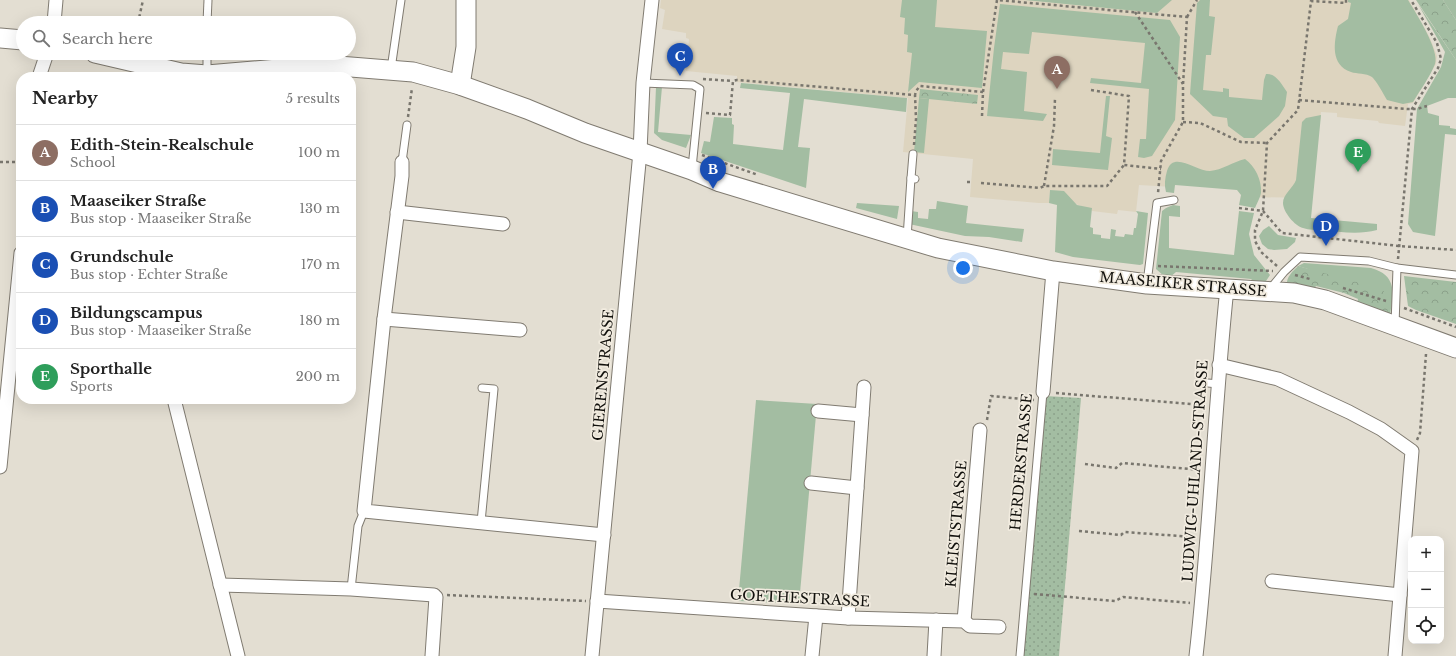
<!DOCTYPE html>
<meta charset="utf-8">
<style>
:root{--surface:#fff;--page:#f2f2f2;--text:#222;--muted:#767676;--line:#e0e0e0;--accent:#6567e0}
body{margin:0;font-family:"Libre Baskerville",serif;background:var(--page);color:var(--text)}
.controls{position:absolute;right:12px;bottom:12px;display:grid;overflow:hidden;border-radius:8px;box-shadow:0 4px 16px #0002}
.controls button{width:36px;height:36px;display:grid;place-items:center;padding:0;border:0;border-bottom:1px solid var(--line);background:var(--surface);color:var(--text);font:20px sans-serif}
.you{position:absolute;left:963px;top:268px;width:14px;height:14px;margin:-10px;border:3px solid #fff;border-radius:50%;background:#1a73e8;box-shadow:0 0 0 6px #1a73e833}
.badge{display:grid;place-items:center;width:26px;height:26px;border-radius:50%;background:var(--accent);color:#fff;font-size:13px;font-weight:700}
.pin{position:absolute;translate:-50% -33px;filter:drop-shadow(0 1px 2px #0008)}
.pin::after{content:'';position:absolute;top:21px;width:14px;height:12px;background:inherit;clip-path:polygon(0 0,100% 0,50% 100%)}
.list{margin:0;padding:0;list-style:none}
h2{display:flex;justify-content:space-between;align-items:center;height:52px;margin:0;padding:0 16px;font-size:17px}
h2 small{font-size:13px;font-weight:400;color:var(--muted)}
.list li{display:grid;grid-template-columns:26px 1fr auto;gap:12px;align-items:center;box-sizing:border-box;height:56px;padding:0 16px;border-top:1px solid var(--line)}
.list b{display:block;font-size:15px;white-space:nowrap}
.list p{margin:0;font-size:13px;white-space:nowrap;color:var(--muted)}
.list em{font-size:13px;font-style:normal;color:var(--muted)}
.icon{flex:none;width:22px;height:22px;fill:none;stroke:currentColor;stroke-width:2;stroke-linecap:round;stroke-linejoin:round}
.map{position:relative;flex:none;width:1456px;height:656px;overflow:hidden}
.search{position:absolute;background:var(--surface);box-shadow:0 4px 16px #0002;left:16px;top:16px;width:340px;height:44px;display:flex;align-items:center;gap:10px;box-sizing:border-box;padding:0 14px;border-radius:22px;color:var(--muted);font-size:15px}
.panel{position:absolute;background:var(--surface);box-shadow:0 4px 16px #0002;left:16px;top:72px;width:340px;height:332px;border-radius:16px}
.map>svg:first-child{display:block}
</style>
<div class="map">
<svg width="1456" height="656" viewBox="0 0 1456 656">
<defs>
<pattern id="forest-crowns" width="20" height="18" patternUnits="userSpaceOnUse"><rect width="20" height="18" fill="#a3bda2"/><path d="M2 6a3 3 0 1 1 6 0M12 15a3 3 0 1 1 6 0" fill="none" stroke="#8ba18a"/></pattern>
<pattern id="park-dots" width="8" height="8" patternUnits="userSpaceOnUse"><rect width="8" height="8" fill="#a3bda2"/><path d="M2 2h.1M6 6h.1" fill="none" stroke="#8ba18a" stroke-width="1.8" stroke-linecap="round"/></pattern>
</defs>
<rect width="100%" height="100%" fill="#e3ded2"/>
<path fill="#ddd4bf" d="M 661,0 L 1409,0 L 1430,38 L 1437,56 L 1436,64 L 1413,103 L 1408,104 L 1405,126 L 1379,123 L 1378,121 L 1337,117 L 1337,113 L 1321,112 L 1312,198 L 1246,197 L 1237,189 L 1176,184 L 1174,187 L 1139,185 L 1136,212 L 1118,210 L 1117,214 L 1092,211 L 1091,209 L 1078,205 L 1050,190 L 1049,203 L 1039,203 L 970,197 L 973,159 L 903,152 L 908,98 L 737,82 L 737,76 L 686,71 L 689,39 L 686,38 L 686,33 L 662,29 L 665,10 L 660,8 Z"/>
<g fill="#a3bda2">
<path d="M 898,0 L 937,0 L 935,27 L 987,31 L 982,88 L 919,82 L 908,92 L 912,53 L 907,52 L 908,35 L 904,34 L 905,18 L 900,17 L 902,0 Z"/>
<path d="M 1025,0 L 1172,0 L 1157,13 Z"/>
<path d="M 1200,0 L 1210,0 L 1209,16 L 1215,17 L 1211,55 L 1206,55 L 1203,90 L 1223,92 L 1223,88 L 1229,89 L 1229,97 L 1262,100 L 1264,80 L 1266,74 C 1276,73 1282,85 1287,92 L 1285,106 L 1279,116 L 1254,138 L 1244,138 L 1228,126 L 1227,118 L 1213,116 L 1190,94 L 1197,3 Z"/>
<path d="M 1348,0 L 1408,0 C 1416,13 1440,51 1435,64 C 1430,77 1420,90 1413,102 L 1403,104 L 1387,100 C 1384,95 1376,80 1372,77 C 1366,73 1357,74 1351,72 C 1330,65 1334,42 1338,26 L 1348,19 L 1351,3 L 1348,2 Z"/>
<path d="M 1443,0 L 1456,0 L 1456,20 Z"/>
<path d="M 1000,4 L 1170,20 L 1180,37 L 1175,120 L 1152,156 L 1144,158 L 1138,157 L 1140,139 L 1146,139 L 1149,89 L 1090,83 L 1091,78 L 1141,83 L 1145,43 L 1032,32 L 1029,54 L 1003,52 L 1001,69 L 1027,72 L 1024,111 L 1047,114 L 1043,121 L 987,116 L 994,48 Z"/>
<path d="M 1418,4 L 1456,60 L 1456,98 L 1448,98 L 1427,106 L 1428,113 L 1439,116 L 1439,125 L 1450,126 L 1450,128 L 1456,129 L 1456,135 L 1445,134 L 1435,236 L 1413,232 L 1408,224 L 1417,109 L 1441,67 L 1445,52 Z"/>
<path d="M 741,83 L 907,98 L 906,112 L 804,99 L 798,147 L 810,148 L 806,188 L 701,153 L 704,141 L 710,142 L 714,117 L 732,118 L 732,124 L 734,125 L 733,144 L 783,150 L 790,93 L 740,88 Z"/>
<path d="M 656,87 L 662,87 L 658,132 L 691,135 L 686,148 L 662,140 L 654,133 Z"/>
<path d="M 1106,96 L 1110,96 L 1106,136 L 1112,138 L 1108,170 L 1052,165 L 1053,149 L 1100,153 Z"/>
<path d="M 919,98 L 929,99 L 924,153 L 914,152 Z"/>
<path d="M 1321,115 L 1311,218 L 1377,224 L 1377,230 C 1359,235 1340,232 1322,230 C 1316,230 1309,230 1303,228 C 1295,226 1283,212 1283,203 C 1283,194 1293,188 1296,180 L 1302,122 L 1306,118 Z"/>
<path d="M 1245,159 C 1255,166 1262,180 1261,193 C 1260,198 1257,203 1255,208 L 1239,205 L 1241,195 L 1237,190 L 1175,185 L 1174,193 L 1166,192 C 1164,185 1165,178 1167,171 C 1173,150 1196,171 1210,171 C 1222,170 1233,162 1245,159 Z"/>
<path d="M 1050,190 L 1064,191 L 1077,205 L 1092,208 L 1090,227 L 1093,228 L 1093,234 L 1101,235 L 1101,238 L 1110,239 L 1111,229 L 1116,230 L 1115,236 L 1124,237 L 1125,234 L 1133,235 L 1134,228 L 1136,228 L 1138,214 L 1136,211 L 1148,213 L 1143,264 L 1140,265 L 1073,257 L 1055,252 L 1057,205 L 1049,203 Z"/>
<path d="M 937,201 L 968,206 L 966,223 L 1024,229 L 1022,242 L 989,237 L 965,236 L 909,224 L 911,211 L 918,212 L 918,218 L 928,219 L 929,209 L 936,209 Z"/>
<path d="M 857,203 L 899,206 L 897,219 L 856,208 Z"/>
<path d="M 1173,205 L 1180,206 L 1180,217 L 1169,216 L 1169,248 L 1234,255 L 1239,211 L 1254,213 L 1249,234 L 1254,255 L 1270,275 L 1266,281 L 1255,283 L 1251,279 L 1176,272 L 1169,278 L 1164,276 L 1156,269 L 1162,211 L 1166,208 Z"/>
<path d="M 1269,226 L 1278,235 L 1296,238 L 1295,242 L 1287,249 L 1274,250 L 1268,249 L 1262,244 L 1259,236 L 1263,230 Z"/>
<path d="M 1304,263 L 1371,268 C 1397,275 1394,293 1390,315 L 1308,269 L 1298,266 Z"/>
<path d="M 756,400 L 817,404 L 799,604 L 738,601 Z"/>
</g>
<g fill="url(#forest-crowns)">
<path d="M 1416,0 L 1443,0 L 1456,20 L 1456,60 Z"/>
<path d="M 920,89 L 978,95 L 977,104 L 919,98 Z"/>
<path d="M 1298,266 L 1382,289 C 1389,298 1389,303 1387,315 L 1357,304 L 1358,299 L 1344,293 L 1316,286 L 1312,292 L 1287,285 C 1286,277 1293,271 1298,266 Z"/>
<path d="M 1404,276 L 1456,282 L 1456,324 L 1416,310 L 1408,306 Z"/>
</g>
<path fill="url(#park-dots)" d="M 1045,396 L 1081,398 L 1059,656 L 1023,656 Z"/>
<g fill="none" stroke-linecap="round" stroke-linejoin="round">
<g stroke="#807b71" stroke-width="9">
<g id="lane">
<path d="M 207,23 L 208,0"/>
<path d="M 391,69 L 401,0"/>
<path d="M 207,75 L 207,53"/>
<path d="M 643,83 L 693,85 L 700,89 L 692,168"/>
<path d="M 402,162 L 407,125"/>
<path d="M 911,178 L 913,154"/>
<path d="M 907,238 L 911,178 L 915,179"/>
<path d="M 1147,283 L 1157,203 L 1174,200"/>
<path d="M 1270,289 L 1284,272 L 1300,257 L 1369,261 L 1397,268 L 1456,275"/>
<path d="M 1395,325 L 1397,268"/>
<path d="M 1208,383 L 1218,384"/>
<path d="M 481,522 L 494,389 L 482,388"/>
<path d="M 351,589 L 358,526 L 364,511"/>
<path d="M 1020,656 L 1043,392"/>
</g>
</g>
<g stroke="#807b71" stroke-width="15">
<g id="street">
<path d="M 54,23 L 56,0"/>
<path d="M 39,77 L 47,53"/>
<path d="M 402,162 L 402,176 L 384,319 L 364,511 L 604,535"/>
<path d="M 397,212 L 503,224"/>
<path d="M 384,319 L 520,330"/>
<path d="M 1219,365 L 1278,379 L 1349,412 L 1381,429 L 1412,451 L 1395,656"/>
<path d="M 1043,392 L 1053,271"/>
<path d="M 174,399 L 238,656"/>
<path d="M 818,411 L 862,415"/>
<path d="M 0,467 L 21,253"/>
<path d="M 811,483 L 857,488"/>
<path d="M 1272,581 L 1400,595"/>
<path d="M 220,585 L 351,589 L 434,595"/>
<path d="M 597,601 L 848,618 L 964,621 L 970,626 L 999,627"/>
<path d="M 848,618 L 864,387"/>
<path d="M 964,621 L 980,430"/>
<path d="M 432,656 L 436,597"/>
<path d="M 592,656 L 640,152 L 643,83 L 652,0"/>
<path d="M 812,656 L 816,616"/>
<path d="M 934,656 L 936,620"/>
<path d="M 1196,656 C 1210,534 1214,411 1227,288"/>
</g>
</g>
<g stroke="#807b71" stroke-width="21">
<g id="secondary">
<path d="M 0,38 L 23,40"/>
<path d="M 95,53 L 181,73 L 207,75 L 326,65 L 413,72 L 460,85 L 527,109 L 585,133 L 692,170 L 720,182 L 938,248 L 1053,271 L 1147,284 L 1294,293 L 1325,300 L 1456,348"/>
<path d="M 460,85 L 466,47 L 466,0"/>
</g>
</g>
<g stroke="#79766e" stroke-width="2.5" stroke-dasharray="3 3" stroke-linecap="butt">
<path d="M 1135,12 L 1183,84"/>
<path d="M 1187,17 L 1197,0"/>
<path d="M 138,23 L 143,0"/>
<path d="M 703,79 L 733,81"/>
<path d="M 1091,90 L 1129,96 L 1124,165 L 1161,169"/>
<path d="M 1299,100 L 1407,109 L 1417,109 L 1427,106"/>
<path d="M 706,113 L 730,115 L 733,81 L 737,80 L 915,95 L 916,91 L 920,86 L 983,92"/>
<path d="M 982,116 L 983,92 L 997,0 L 1187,17 L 1183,85 L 1183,122 L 1161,161 L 1158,193"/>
<path d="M 408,117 L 412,88"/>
<path d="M 1183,122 L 1200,123 L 1241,142 L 1267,143"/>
<path d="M 914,145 L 916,119 L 915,95"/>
<path d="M 702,155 L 758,175"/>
<path d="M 0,162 L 21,162"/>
<path d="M 967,182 L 972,182"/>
<path d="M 981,183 L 1040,188 L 1044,186 L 1107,186 L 1124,165"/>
<path d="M 1044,186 L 1054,126 L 1055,98"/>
<path d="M 1239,208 L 1263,211 L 1282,233 L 1399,246 L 1456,250"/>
<path d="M 1398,259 L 1412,109 L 1438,68 L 1441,59 L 1437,43 L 1411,0"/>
<path d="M 1158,266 L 1273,271"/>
<path d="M 1277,266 L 1261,252 L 1255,241 L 1255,230 L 1263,211 L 1267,143 L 1298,110 L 1311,1 L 1346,3 L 1346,0"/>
<path d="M 1295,275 L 1310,279"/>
<path d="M 1343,288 L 1386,301"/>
<path d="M 1404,308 L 1456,327"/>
<path d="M 1056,393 L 1204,405"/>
<path d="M 987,420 L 991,396 L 1034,400"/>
<path d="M 1417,440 L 1420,433 L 1426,354"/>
<path d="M 1085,464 L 1116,468 L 1122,463 L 1201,470"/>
<path d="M 1079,531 L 1121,535 L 1124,532 L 1194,537"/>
<path d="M 1034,594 L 1115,601 L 1123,597 L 1190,603"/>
<path d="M 447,595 L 586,601"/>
</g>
<use href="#lane" stroke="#fff" stroke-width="7"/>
<use href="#street" stroke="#fff" stroke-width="13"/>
<use href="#secondary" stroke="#fff" stroke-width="19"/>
</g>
<g text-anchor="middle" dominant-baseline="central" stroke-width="3.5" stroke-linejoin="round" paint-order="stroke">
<g font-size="14" fill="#11100c" stroke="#f1ebdf">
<text transform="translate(1183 284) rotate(5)">MAASEIKER STRASSE</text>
<text transform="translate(603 375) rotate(-85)">GIERENSTRASSE</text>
<text transform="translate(1021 462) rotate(-85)">HERDERSTRASSE</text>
<text transform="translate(1195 471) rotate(-86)">LUDWIG-UHLAND-STRASSE</text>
<text transform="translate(956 524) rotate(-85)">KLEISTSTRASSE</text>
<text transform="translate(800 598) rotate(3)">GOETHESTRASSE</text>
</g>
</g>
</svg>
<div class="controls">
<button>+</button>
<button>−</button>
<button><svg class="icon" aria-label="locate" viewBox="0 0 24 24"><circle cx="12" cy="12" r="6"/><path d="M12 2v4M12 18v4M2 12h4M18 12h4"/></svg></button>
</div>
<div class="you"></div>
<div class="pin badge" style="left:1057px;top:89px;background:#8d6e63">A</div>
<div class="pin badge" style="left:713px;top:189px;background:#1a4fb4">B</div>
<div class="pin badge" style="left:680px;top:76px;background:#1a4fb4">C</div>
<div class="pin badge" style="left:1326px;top:246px;background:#1a4fb4">D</div>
<div class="pin badge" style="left:1358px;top:172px;background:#2e9e5b">E</div>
<div class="search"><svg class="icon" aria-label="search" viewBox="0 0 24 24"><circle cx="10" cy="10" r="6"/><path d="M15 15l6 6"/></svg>Search here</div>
<section class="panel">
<h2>Nearby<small>5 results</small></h2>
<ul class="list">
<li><span class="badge" style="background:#8d6e63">A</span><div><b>Edith-Stein-Realschule</b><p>School</p></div><em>100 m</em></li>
<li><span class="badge" style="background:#1a4fb4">B</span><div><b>Maaseiker Straße</b><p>Bus stop · Maaseiker Straße</p></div><em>130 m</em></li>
<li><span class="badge" style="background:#1a4fb4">C</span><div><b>Grundschule</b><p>Bus stop · Echter Straße</p></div><em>170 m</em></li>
<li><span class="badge" style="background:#1a4fb4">D</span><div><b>Bildungscampus</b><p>Bus stop · Maaseiker Straße</p></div><em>180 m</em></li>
<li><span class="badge" style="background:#2e9e5b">E</span><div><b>Sporthalle</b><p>Sports</p></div><em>200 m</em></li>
</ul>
</section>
</div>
